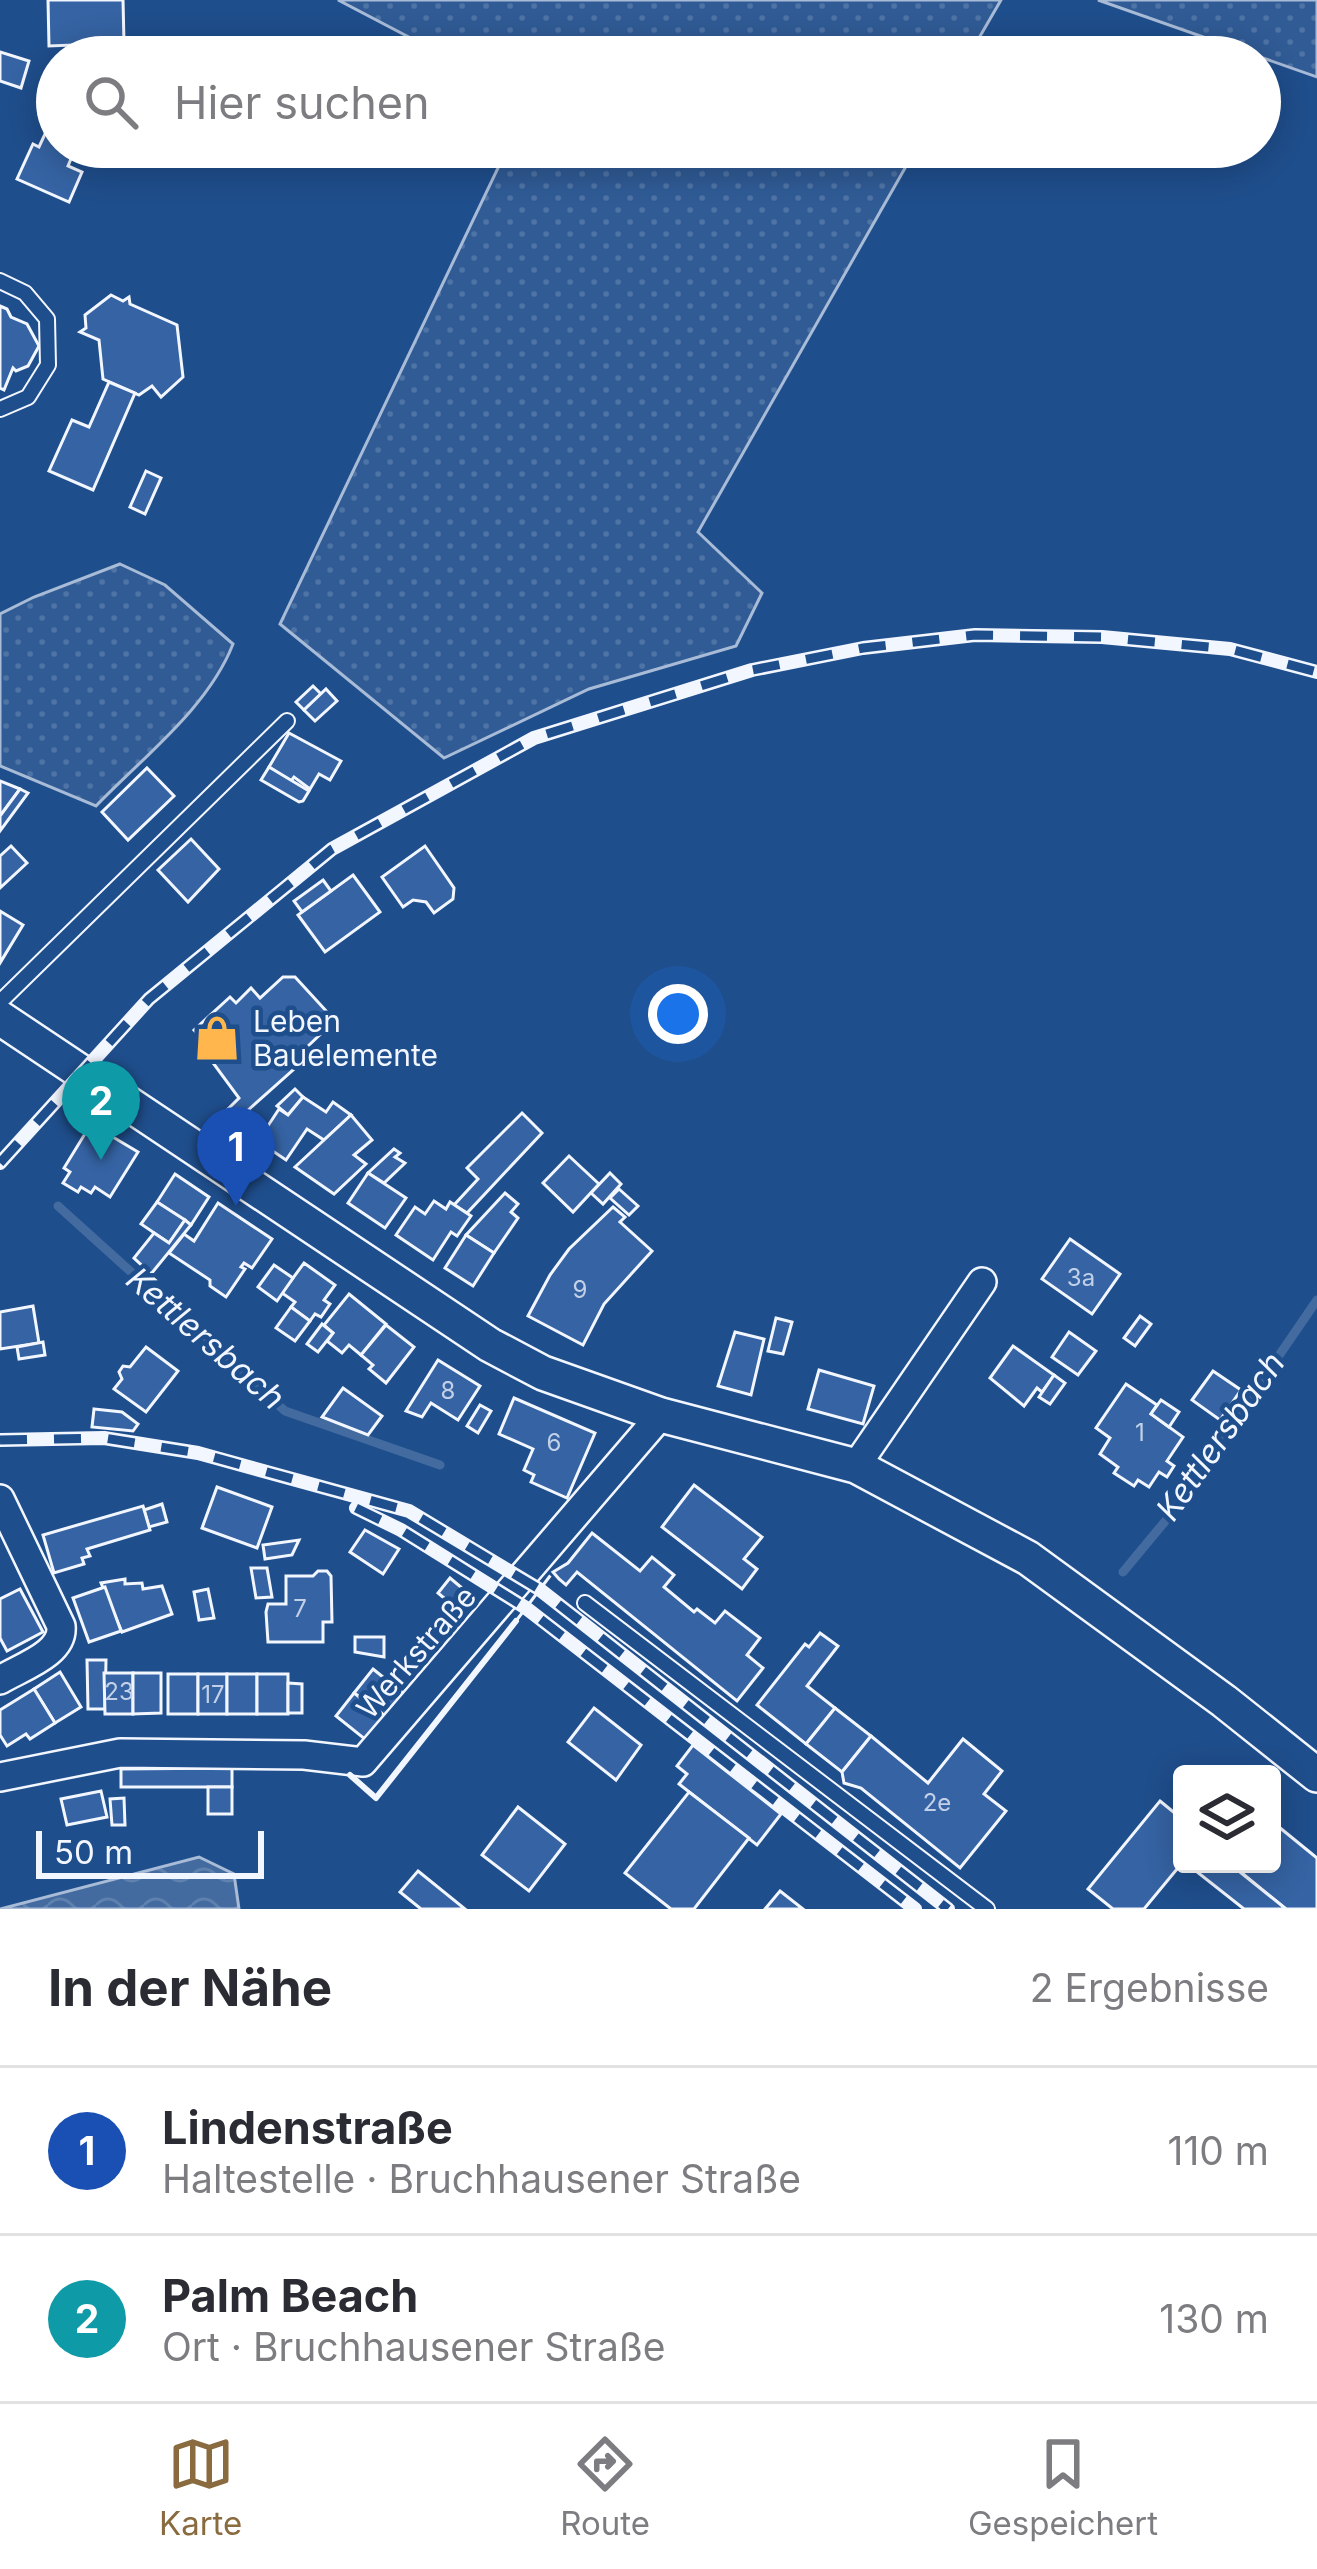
<!DOCTYPE html>
<html lang="de">
<meta charset="utf-8">
<style>
:root{--surface:#fff;--page:#f7f7f7;--text:#2b2b33;--muted:#7c7c81;--line:#e1e1e2;--accent:#8a6a3f}
body{margin:0;font-family:Inter,sans-serif;background:var(--page);color:var(--text)}
.controls{position:absolute;right:36px;bottom:36px;display:grid;overflow:hidden;border-radius:12px;box-shadow:0 6px 30px #0003}
.controls button{width:108px;height:108px;display:grid;place-items:center;padding:0;border:0;border-bottom:3px solid var(--line);background:var(--surface);color:var(--text);font:60px sans-serif}
.scale{position:absolute;left:36px;bottom:30px;width:228px;box-sizing:border-box;padding-left:12px;border:6px solid #f2f6ff;border-top:0;font-size:33px;line-height:42px;white-space:nowrap;color:#f2f6ff;-webkit-text-stroke:9px #1f4e8c;paint-order:stroke}
.you{position:absolute;left:678px;top:1014px;width:42px;height:42px;margin:-30px;border:9px solid #fff;border-radius:50%;background:#1a73e8;box-shadow:0 0 0 18px #1a73e833}
.badge{display:grid;place-items:center;width:78px;height:78px;border-radius:50%;background:var(--accent);color:#fff;font-size:39px;font-weight:700}
.pin{position:absolute;translate:-50% -99px;filter:drop-shadow(0 3px 6px #0008)}
.pin::after{content:'';position:absolute;top:63px;width:42px;height:36px;background:inherit;clip-path:polygon(0 0,100% 0,50% 100%)}
.list{margin:0;padding:0;list-style:none}
h2{display:flex;justify-content:space-between;align-items:center;height:156px;margin:0;padding:0 48px;font-size:51px}
h2 small{font-size:39px;font-weight:400;color:var(--muted)}
.list li{display:grid;grid-template-columns:78px 1fr auto;gap:36px;align-items:center;box-sizing:border-box;height:168px;padding:0 48px;border-top:3px solid var(--line)}
.list b{display:block;font-size:45px;white-space:nowrap}
.list p{margin:0;font-size:39px;white-space:nowrap;color:var(--muted)}
.list em{font-size:39px;font-style:normal;color:var(--muted)}
.icon{flex:none;width:66px;height:66px;fill:none;stroke:currentColor;stroke-width:2;stroke-linecap:round;stroke-linejoin:round}
.map{position:relative;flex:none;width:1317px;height:1909px;overflow:hidden}
.search{position:absolute;background:var(--surface);box-shadow:0 6px 30px #0003;left:36px;right:36px;top:36px;height:132px;display:flex;align-items:center;gap:30px;box-sizing:border-box;padding:0 42px;border-radius:66px;color:var(--muted);font-size:45px}
.sheet{height:492px;background:var(--surface)}
nav{display:flex;justify-content:space-around;align-items:center;box-sizing:border-box;height:168px;border-top:3px solid var(--line);background:var(--surface);font-size:33px;color:var(--muted)}
nav a{display:grid;justify-items:center;gap:6px}
nav .on{color:var(--accent)}
.map>svg:first-child{display:block}
</style>
<div class="map">
<svg width="1317" height="1909" viewBox="0 0 1317 1909">
<defs>
<pattern id="grass-dots" width="8" height="8" patternUnits="userSpaceOnUse" patternTransform="scale(3)"><rect width="8" height="8" fill="#305b95"/><path d="M2 2h.1M6 6h.1" fill="none" stroke="#4e73a5" stroke-width="1.8" stroke-linecap="round"/></pattern>
<pattern id="water-waves" width="16" height="10" patternUnits="userSpaceOnUse" patternTransform="scale(3)"><rect width="16" height="10" fill="#446ba0"/><path d="M0 5q4-4 8 0t8 0" fill="none" stroke="#5f81ae"/></pattern>
</defs>
<rect width="100%" height="100%" fill="#1f4e8c"/>
<g fill="url(#grass-dots)" stroke="#a8bbd7" stroke-width="3">
<path d="M 338,0 L 1001,0 L 968,57 L 447,57 Z"/>
<path d="M 1098,0 L 1317,0 L 1317,77 Z"/>
<path d="M 508,147 L 917,147 L 698,532 L 762,593 L 736,646 L 589,689 L 444,758 L 280,624 Z"/>
<path d="M 120,564 L 165,585 L 233,644 C 208,708 143,757 96,806 L 0,766 L 0,614 L 34,597 Z"/>
</g>
<path fill="url(#water-waves)" stroke="#a8bbd7" stroke-width="3" d="M 199,1857 L 234,1874 L 239,1909 L 0,1909 Z"/>
<g fill="none" stroke-linecap="round" stroke-linejoin="round">
<g stroke="#446ba0" stroke-width="9">
<path d="M 58,1206 L 285,1411 L 440,1465"/>
<path d="M 1123,1572 L 1167,1519 L 1317,1300"/>
</g>
</g>
<g fill="#3563a3" stroke="#f2f6ff" stroke-width="3">
<path d="M 48,0 L 123,0 L 124,43 L 49,46 Z"/>
<path d="M 0,52 L 29,61 L 21,88 L 0,81 Z"/>
<path d="M 51,132 L 57,134 L 57,147 L 76,147 L 68,166 L 82,172 L 69,202 L 17,179 L 33,144 L 39,147 L 45,134 Z"/>
<path d="M 111,295 L 123,301 L 129,297 L 130,304 L 177,325 L 183,377 L 161,397 L 152,386 L 139,395 L 103,379 L 99,340 L 80,332 L 86,328 L 85,315 Z"/>
<path d="M 0,306 L 7,309 L 11,317 L 27,324 L 39,346 L 28,366 L 16,371 L 13,368 L 4,390 L 0,388 Z"/>
<path d="M 109,382 L 135,393 L 93,490 L 49,471 L 72,420 L 89,427 Z"/>
<path d="M 146,471 L 161,478 L 145,514 L 130,507 Z"/>
<path d="M 313,686 L 321,694 L 304,710 L 296,702 Z"/>
<path d="M 326,689 L 337,701 L 315,721 L 304,710 Z"/>
<path d="M 289,733 L 341,761 L 330,780 L 319,774 L 310,789 L 294,777 L 291,781 L 269,767 Z"/>
<path d="M 269,767 L 309,791 L 303,801 L 299,802 L 261,780 Z"/>
<path d="M 147,768 L 174,796 L 128,840 L 102,812 Z"/>
<path d="M 0,781 L 20,789 L 0,816 Z"/>
<path d="M 20,789 L 28,793 L 0,831 L 0,816 Z"/>
<path d="M 191,839 L 219,869 L 188,902 L 158,870 Z"/>
<path d="M 11,846 L 27,863 L 0,888 L 0,856 Z"/>
<path d="M 425,846 L 454,888 L 453,899 L 434,913 L 426,902 L 413,900 L 403,907 L 382,877 Z"/>
<path d="M 353,875 L 380,912 L 325,952 L 298,915 Z"/>
<path d="M 323,880 L 331,891 L 302,912 L 294,901 Z"/>
<path d="M 0,911 L 23,925 L 0,963 Z"/>
<path d="M 283,977 L 295,977 L 329,1014 L 329,1026 L 307,1047 L 312,1053 L 237,1120 L 227,1110 L 239,1098 L 205,1052 L 209,1047 L 194,1030 L 230,997 L 236,1003 L 251,988 L 260,998 Z"/>
<path d="M 295,1089 L 303,1097 L 288,1115 L 277,1106 Z"/>
<path d="M 303,1097 L 326,1112 L 333,1102 L 351,1115 L 324,1140 L 307,1129 L 286,1160 L 258,1141 L 279,1109 L 288,1115 Z"/>
<path d="M 522,1113 L 542,1133 L 467,1213 L 454,1205 L 478,1179 L 467,1168 Z"/>
<path d="M 351,1115 L 372,1140 L 354,1155 L 366,1164 L 334,1194 L 295,1167 Z"/>
<path d="M 91,1124 L 138,1152 L 110,1197 L 95,1187 L 91,1193 L 81,1187 L 78,1192 L 63,1183 L 70,1172 L 64,1168 Z"/>
<path d="M 394,1149 L 400,1153 L 395,1157 L 405,1163 L 384,1183 L 368,1173 Z"/>
<path d="M 569,1156 L 599,1184 L 573,1212 L 543,1183 Z"/>
<path d="M 368,1173 L 406,1198 L 385,1228 L 348,1203 Z"/>
<path d="M 610,1173 L 621,1184 L 603,1204 L 591,1193 Z"/>
<path d="M 175,1174 L 209,1197 L 191,1225 L 157,1202 Z"/>
<path d="M 619,1189 L 638,1206 L 629,1215 L 610,1198 Z"/>
<path d="M 505,1193 L 518,1204 L 511,1212 L 518,1218 L 494,1253 L 466,1235 Z"/>
<path d="M 434,1201 L 446,1209 L 450,1202 L 471,1216 L 457,1236 L 451,1232 L 433,1260 L 396,1235 L 415,1207 L 425,1214 Z"/>
<path d="M 157,1202 L 185,1220 L 169,1243 L 141,1224 Z"/>
<path d="M 218,1203 L 272,1239 L 252,1268 L 244,1263 L 241,1267 L 245,1269 L 226,1297 L 210,1286 L 210,1280 L 169,1253 L 184,1234 L 194,1241 Z"/>
<path d="M 613,1207 L 625,1217 L 620,1222 L 652,1251 L 604,1304 L 583,1345 L 528,1316 L 550,1275 L 569,1249 Z"/>
<path d="M 185,1220 L 191,1225 L 151,1274 L 134,1258 L 154,1233 L 169,1243 Z"/>
<path d="M 466,1235 L 494,1253 L 473,1286 L 445,1268 Z"/>
<path d="M 1070,1239 L 1120,1274 L 1092,1314 L 1042,1279 Z"/>
<path d="M 304,1263 L 335,1285 L 324,1300 L 330,1304 L 321,1317 L 315,1314 L 310,1321 L 291,1307 L 295,1302 L 282,1293 Z"/>
<path d="M 274,1265 L 293,1278 L 277,1301 L 258,1287 Z"/>
<path d="M 349,1294 L 386,1324 L 361,1355 L 349,1345 L 342,1353 L 327,1341 L 333,1333 L 324,1325 Z"/>
<path d="M 33,1306 L 39,1343 L 0,1349 L 0,1312 Z"/>
<path d="M 291,1307 L 310,1321 L 295,1341 L 276,1328 Z"/>
<path d="M 1140,1316 L 1151,1324 L 1135,1346 L 1124,1338 Z"/>
<path d="M 776,1318 L 792,1322 L 783,1354 L 768,1351 Z"/>
<path d="M 322,1324 L 333,1333 L 318,1352 L 307,1344 Z"/>
<path d="M 386,1325 L 414,1347 L 386,1383 L 369,1369 L 373,1365 L 361,1355 Z"/>
<path d="M 735,1332 L 764,1339 L 751,1395 L 718,1386 Z"/>
<path d="M 1069,1332 L 1096,1351 L 1078,1375 L 1052,1357 Z"/>
<path d="M 43,1342 L 45,1355 L 19,1359 L 17,1347 Z"/>
<path d="M 1013,1346 L 1054,1375 L 1042,1392 L 1037,1388 L 1024,1406 L 990,1378 Z"/>
<path d="M 146,1347 L 178,1371 L 146,1412 L 114,1389 L 122,1379 L 119,1372 L 123,1366 L 130,1367 Z"/>
<path d="M 438,1360 L 480,1386 L 458,1420 L 431,1403 L 422,1417 L 406,1411 Z"/>
<path d="M 819,1370 L 874,1386 L 863,1424 L 808,1409 Z"/>
<path d="M 1213,1371 L 1241,1390 L 1220,1420 L 1192,1400 Z"/>
<path d="M 1054,1375 L 1065,1383 L 1050,1404 L 1039,1397 Z"/>
<path d="M 1126,1384 L 1157,1405 L 1151,1414 L 1183,1437 L 1167,1461 L 1174,1466 L 1167,1477 L 1159,1472 L 1149,1487 L 1138,1480 L 1134,1486 L 1114,1473 L 1118,1467 L 1100,1454 L 1110,1438 L 1096,1428 Z"/>
<path d="M 343,1388 L 382,1416 L 368,1435 L 322,1417 Z"/>
<path d="M 514,1398 L 595,1433 L 567,1498 L 531,1482 L 534,1475 L 524,1470 L 533,1449 L 499,1434 Z"/>
<path d="M 1161,1400 L 1179,1412 L 1169,1427 L 1151,1414 Z"/>
<path d="M 480,1405 L 491,1411 L 478,1433 L 467,1426 Z"/>
<path d="M 94,1409 L 122,1412 L 138,1424 L 133,1431 L 92,1427 Z"/>
<path d="M 694,1485 L 762,1537 L 744,1559 L 757,1569 L 742,1589 L 662,1527 Z"/>
<path d="M 217,1487 L 272,1507 L 257,1548 L 202,1528 Z"/>
<path d="M 162,1504 L 167,1522 L 149,1527 L 144,1510 Z"/>
<path d="M 143,1506 L 150,1530 L 87,1549 L 90,1556 L 82,1558 L 84,1564 L 54,1573 L 43,1535 Z"/>
<path d="M 365,1530 L 399,1549 L 383,1574 L 350,1552 Z"/>
<path d="M 592,1533 L 640,1571 L 652,1557 L 674,1575 L 664,1587 L 694,1612 L 697,1609 L 715,1623 L 725,1611 L 760,1638 L 747,1655 L 763,1668 L 737,1701 L 577,1572 L 566,1585 L 559,1579 L 553,1572 L 568,1563 Z"/>
<path d="M 299,1540 L 292,1555 L 265,1559 L 263,1545 Z"/>
<path d="M 251,1568 L 267,1568 L 272,1597 L 256,1598 Z"/>
<path d="M 318,1571 L 327,1571 L 331,1576 L 332,1622 L 323,1622 L 323,1642 L 268,1642 L 266,1612 L 268,1604 L 286,1604 L 286,1576 L 313,1576 Z"/>
<path d="M 450,1578 L 474,1598 L 462,1613 L 438,1593 Z"/>
<path d="M 125,1579 L 125,1584 L 142,1583 L 143,1589 L 162,1586 L 172,1614 L 122,1632 L 101,1583 Z"/>
<path d="M 105,1587 L 121,1631 L 89,1642 L 73,1598 Z"/>
<path d="M 20,1589 L 43,1632 L 7,1651 L 0,1638 L 0,1599 Z"/>
<path d="M 208,1589 L 214,1618 L 199,1620 L 194,1592 Z"/>
<path d="M 820,1633 L 838,1646 L 807,1686 L 835,1708 L 806,1744 L 757,1705 L 805,1644 L 809,1647 Z"/>
<path d="M 355,1637 L 384,1637 L 384,1657 L 355,1652 Z"/>
<path d="M 87,1660 L 106,1660 L 105,1709 L 88,1709 Z"/>
<path d="M 373,1669 L 403,1693 L 385,1716 L 354,1693 Z"/>
<path d="M 60,1672 L 81,1707 L 55,1723 L 34,1689 Z"/>
<path d="M 104,1673 L 133,1673 L 133,1714 L 105,1714 Z"/>
<path d="M 133,1673 L 161,1673 L 161,1713 L 133,1714 Z"/>
<rect x="168" y="1674" width="30" height="40"/>
<rect x="198" y="1674" width="29" height="40"/>
<rect x="227" y="1674" width="30" height="40"/>
<rect x="257" y="1674" width="31" height="40"/>
<path d="M 288,1683 L 302,1684 L 302,1713 L 288,1713 Z"/>
<path d="M 34,1689 L 55,1723 L 30,1739 L 26,1734 L 7,1746 L 0,1735 L 0,1710 Z"/>
<path d="M 354,1693 L 385,1716 L 366,1740 L 336,1716 Z"/>
<path d="M 594,1708 L 641,1745 L 616,1780 L 568,1742 Z"/>
<path d="M 835,1708 L 871,1736 L 842,1772 L 806,1744 Z"/>
<path d="M 871,1736 L 928,1783 L 963,1739 L 1002,1771 L 984,1794 L 1006,1811 L 960,1868 L 861,1788 L 844,1783 L 842,1772 Z"/>
<path d="M 693,1745 L 781,1814 L 757,1845 L 679,1784 L 687,1774 L 677,1766 Z"/>
<path d="M 232,1768 L 232,1787 L 121,1787 L 121,1769 Z"/>
<rect x="208" y="1787" width="24" height="27"/>
<path d="M 101,1791 L 107,1817 L 67,1825 L 61,1799 Z"/>
<path d="M 689,1792 L 749,1838 L 694,1909 L 671,1909 L 625,1873 Z"/>
<path d="M 124,1798 L 125,1825 L 112,1825 L 110,1799 Z"/>
<path d="M 1160,1801 L 1182,1819 L 1182,1863 L 1144,1909 L 1113,1909 L 1088,1889 Z"/>
<path d="M 518,1807 L 565,1844 L 529,1891 L 482,1855 Z"/>
<path d="M 1274,1823 L 1317,1858 L 1317,1909 L 1286,1909 L 1237,1869 L 1241,1864 L 1272,1864 Z"/>
<path d="M 1187,1864 L 1230,1864 L 1286,1909 L 1244,1909 Z"/>
<path d="M 418,1871 L 465,1909 L 421,1909 L 400,1892 Z"/>
<path d="M 780,1891 L 803,1909 L 765,1909 Z"/>
</g>
<g fill="none" stroke-linecap="round" stroke-linejoin="round">
<g stroke="#f2f6ff" stroke-width="18">
<g id="service">
<path d="M 0,281 L 25,293 L 47,319 L 48,365 L 28,397 L 0,409"/>
<path d="M 0,1002 L 287,721"/>
<path d="M 585,1603 L 987,1909"/>
</g>
</g>
<g stroke="#f2f6ff" stroke-width="32">
<g id="minor">
<path d="M 856,1466 L 982,1282"/>
<path d="M 0,1499 L 61,1626 C 64,1654 21,1667 0,1680"/>
<path d="M 0,1777 L 120,1753 L 304,1755 L 363,1762 L 661,1415"/>
</g>
</g>
<g stroke="#f2f6ff" stroke-width="38">
<path id="tertiary" d="M 0,1018 L 490,1345 L 543,1373 L 661,1415 L 856,1466 L 1028,1558 L 1224,1701 L 1317,1775"/>
</g>
<use href="#service" stroke="#1f4e8c" stroke-width="14"/>
<use href="#minor" stroke="#1f4e8c" stroke-width="27"/>
<use href="#tertiary" stroke="#1f4e8c" stroke-width="33"/>
<g stroke="#f2f6ff" stroke-width="14">
<g id="rail">
<path d="M 0,1163 L 149,999 L 332,849 L 534,738 L 752,670 L 863,648 L 975,635 L 1102,637 L 1230,649 L 1317,672"/>
<path d="M 0,1440 L 104,1438 L 198,1453 L 409,1511 L 539,1589 L 948,1909"/>
<path d="M 356,1508 L 401,1530 L 526,1608 L 915,1909"/>
</g>
</g>
<use href="#rail" stroke="#1f4e8c" stroke-width="9" stroke-dasharray="27" stroke-linecap="butt"/>
<path stroke="#f2f6ff" stroke-width="3" stroke-dasharray="15 6" stroke-linecap="butt" d="M 516,1621 L 553,1572"/>
<path stroke="#f2f6ff" stroke-width="6" d="M 350,1775 L 376,1798 L 516,1621"/>
</g>
<defs>
<g id="shop-bare" transform="scale(3.6)"><path d="M-5-2.5h2.3a2.7 3.5 0 0 1 5.4 0H5L5.5 6h-11ZM-1.5-2.5h3a1.5 2.3 0 0 0-3 0Z" fill="#ffb74d" stroke="#1f4e8c" stroke-width="2.5" paint-order="stroke"/></g>
</defs>
<g fill-rule="evenodd">
<use href="#shop-bare" x="217" y="1038"/>
</g>
<g text-anchor="middle" dominant-baseline="central" stroke-width="9" stroke-linejoin="round" paint-order="stroke">
<g font-size="24" fill="#c3d1e8">
<text x="1081" y="1277">3a</text>
<text x="580" y="1289">9</text>
<text x="448" y="1390">8</text>
<text x="1140" y="1432">1</text>
<text x="554" y="1442">6</text>
<text x="300" y="1608">7</text>
<text x="119" y="1691">23</text>
<text x="213" y="1694">17</text>
<text x="937" y="1802">2e</text>
</g>
<g font-size="30" fill="#f2f6ff" stroke="#1f4e8c" text-anchor="start">
<text x="253" y="1021">Leben<tspan x="253" dy="34">Bauelemente</tspan></text>
</g>
<g font-size="30" fill="#f2f6ff" stroke="#1f4e8c">
<text transform="translate(416 1652) rotate(-49)">Werkstraße</text>
</g>
<g font-size="33" font-style="italic" fill="#f2f6ff" stroke="#1f4e8c">
<text transform="translate(206 1338) rotate(41)">Kettlersbach</text>
<text transform="translate(1220 1436) rotate(-55)">Kettlersbach</text>
</g>
</g>
</svg>
<div class="controls">
<button><svg class="icon" aria-label="layers" viewBox="0 0 24 24"><path d="M12 4l9 5-9 5-9-5zM3 14l9 5 9-5"/></svg></button>
</div>
<div class="scale">50 m</div>
<div class="you"></div>
<div class="pin badge" style="left:236px;top:1206px;background:#1a4fb4">1</div>
<div class="pin badge" style="left:101px;top:1160px;background:#0f9aa8">2</div>
<div class="search"><svg class="icon" aria-label="search" viewBox="0 0 24 24"><circle cx="10" cy="10" r="6"/><path d="M15 15l6 6"/></svg>Hier suchen</div>
</div>
<section class="sheet">
<h2>In der Nähe<small>2 Ergebnisse</small></h2>
<ul class="list">
<li><span class="badge" style="background:#1a4fb4">1</span><div><b>Lindenstraße</b><p>Haltestelle · Bruchhausener Straße</p></div><em>110 m</em></li>
<li><span class="badge" style="background:#0f9aa8">2</span><div><b>Palm Beach</b><p>Ort · Bruchhausener Straße</p></div><em>130 m</em></li>
</ul>
</section>
<nav>
<a class="on"><svg class="icon" aria-label="map" viewBox="0 0 24 24"><path d="M3 6l6-2 6 2 6-2v14l-6 2-6-2-6 2zM9 4v14M15 6v14"/></svg>Karte</a>
<a><svg class="icon" aria-label="directions" viewBox="0 0 24 24"><path d="M12 3l9 9-9 9-9-9zM9 14v-3h6M13 9l2 2-2 2"/></svg>Route</a>
<a><svg class="icon" aria-label="saved" viewBox="0 0 24 24"><path d="M7 4h10v16l-5-4-5 4z"/></svg>Gespeichert</a>
</nav>
